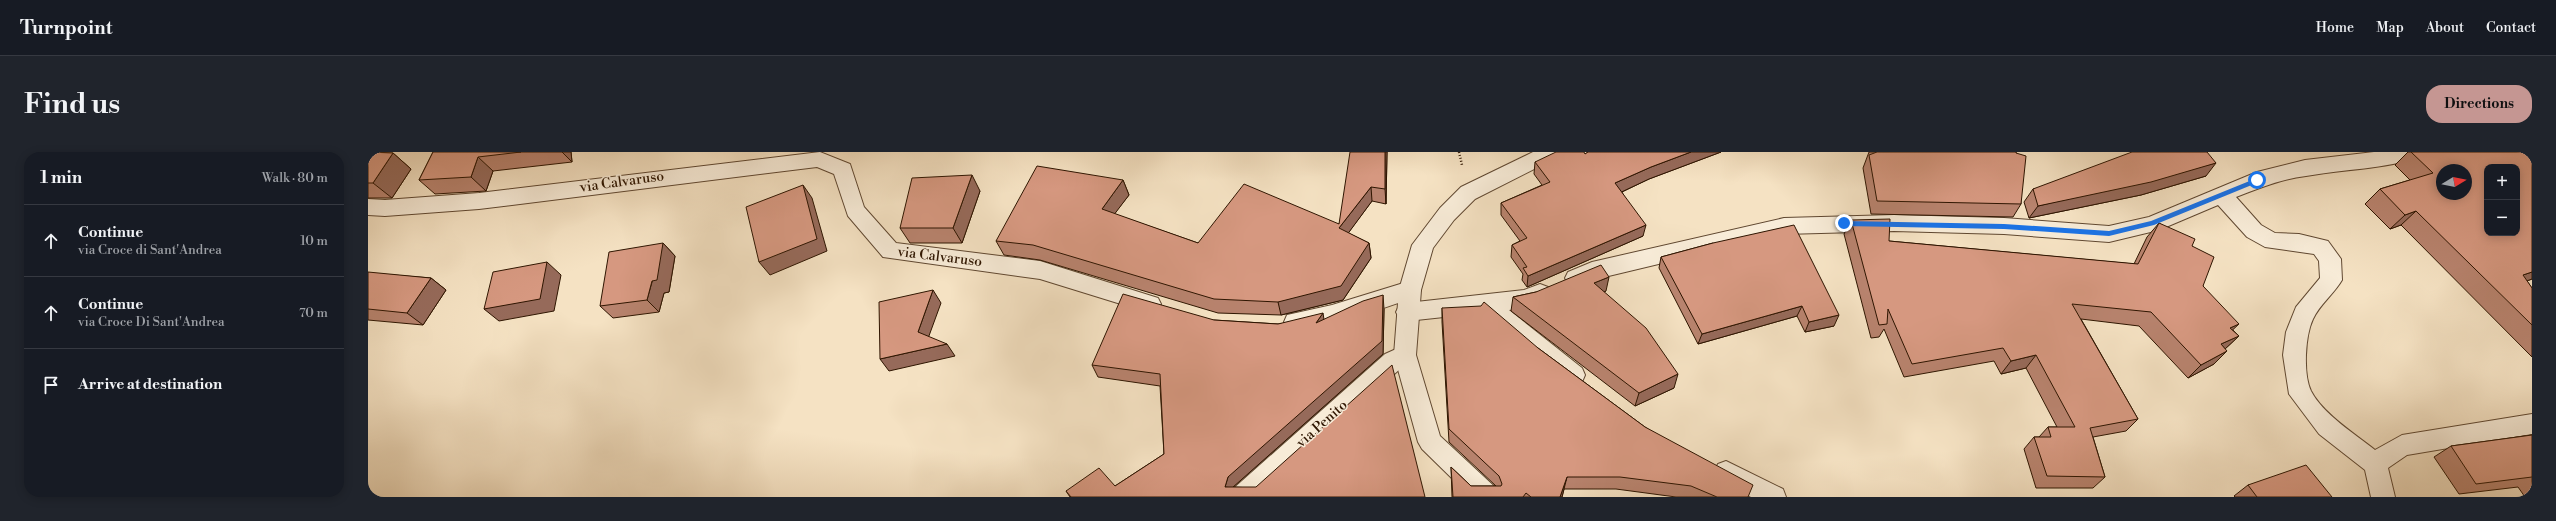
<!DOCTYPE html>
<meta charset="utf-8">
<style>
:root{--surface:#171b24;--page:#20242c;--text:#f1f3f6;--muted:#9ea1a6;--line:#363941;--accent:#c59692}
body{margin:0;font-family:"Libre Bodoni",serif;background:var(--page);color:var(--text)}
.controls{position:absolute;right:12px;top:12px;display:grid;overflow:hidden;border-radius:8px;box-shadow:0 2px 10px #0003}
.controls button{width:36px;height:36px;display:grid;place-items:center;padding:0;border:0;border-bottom:1px solid var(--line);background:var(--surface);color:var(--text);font:20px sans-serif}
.compass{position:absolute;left:2068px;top:12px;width:36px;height:36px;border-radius:50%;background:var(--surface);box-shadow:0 2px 10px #0003;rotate:80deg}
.stop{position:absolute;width:12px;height:12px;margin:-9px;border:3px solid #1a73e8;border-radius:50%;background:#fff}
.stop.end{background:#1a73e8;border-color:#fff;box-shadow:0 1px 4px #0008}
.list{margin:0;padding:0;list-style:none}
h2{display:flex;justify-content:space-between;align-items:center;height:52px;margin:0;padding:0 16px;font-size:17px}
h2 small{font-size:13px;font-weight:400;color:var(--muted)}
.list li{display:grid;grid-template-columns:26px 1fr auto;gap:12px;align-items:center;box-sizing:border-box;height:72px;padding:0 16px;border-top:1px solid var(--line)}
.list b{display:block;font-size:15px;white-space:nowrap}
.list p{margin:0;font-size:13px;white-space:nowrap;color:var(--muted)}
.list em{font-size:13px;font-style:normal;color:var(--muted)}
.icon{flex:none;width:22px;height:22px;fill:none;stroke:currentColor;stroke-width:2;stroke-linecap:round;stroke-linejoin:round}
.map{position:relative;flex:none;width:2164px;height:345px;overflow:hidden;border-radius:16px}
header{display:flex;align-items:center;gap:24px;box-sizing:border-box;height:56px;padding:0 20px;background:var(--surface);border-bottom:1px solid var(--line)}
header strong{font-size:19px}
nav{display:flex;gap:22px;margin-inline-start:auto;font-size:14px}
.intro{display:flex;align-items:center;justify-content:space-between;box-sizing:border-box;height:96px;padding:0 24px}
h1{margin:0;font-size:28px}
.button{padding:10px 18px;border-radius:16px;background:var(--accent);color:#111;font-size:14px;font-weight:700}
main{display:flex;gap:24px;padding:0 24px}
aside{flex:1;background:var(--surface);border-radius:16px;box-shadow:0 2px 10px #0003}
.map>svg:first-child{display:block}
</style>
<header>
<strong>Turnpoint</strong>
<nav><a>Home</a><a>Map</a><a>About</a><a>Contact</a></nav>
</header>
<div class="intro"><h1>Find us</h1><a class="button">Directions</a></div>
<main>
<aside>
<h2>1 min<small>Walk · 80 m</small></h2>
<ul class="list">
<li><svg class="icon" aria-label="ahead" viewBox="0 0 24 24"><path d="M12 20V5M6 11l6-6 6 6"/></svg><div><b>Continue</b><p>via Croce di Sant'Andrea</p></div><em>10 m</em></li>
<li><svg class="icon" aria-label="ahead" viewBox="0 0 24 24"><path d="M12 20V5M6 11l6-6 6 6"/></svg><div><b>Continue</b><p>via Croce Di Sant'Andrea</p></div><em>70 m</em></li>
<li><svg class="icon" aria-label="arrive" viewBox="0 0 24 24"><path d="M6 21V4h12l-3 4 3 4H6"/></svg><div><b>Arrive at destination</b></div></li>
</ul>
</aside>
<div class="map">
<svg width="2164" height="345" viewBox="0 0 2164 345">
<rect width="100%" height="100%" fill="#f5e2c3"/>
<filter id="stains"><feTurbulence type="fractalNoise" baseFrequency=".005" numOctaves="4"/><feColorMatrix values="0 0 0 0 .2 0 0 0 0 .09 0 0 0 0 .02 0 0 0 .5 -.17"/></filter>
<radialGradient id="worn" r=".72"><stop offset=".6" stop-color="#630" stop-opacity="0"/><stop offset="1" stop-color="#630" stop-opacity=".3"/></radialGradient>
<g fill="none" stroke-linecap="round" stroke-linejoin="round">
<g stroke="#604831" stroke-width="2">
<g id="pedestrian">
<path d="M 452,0 L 482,12 L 496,55 L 528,91 L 672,109 L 790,146 L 793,152 L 790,158 L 782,161 L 672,127 L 515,105 L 480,64 L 466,22 L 449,15 L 111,57 L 17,64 L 0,63 L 0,47 L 17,48 L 111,41 Z"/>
<path d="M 1042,129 L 1050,132 L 1053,138 L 1050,144 C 1024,153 941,184 919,177 L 916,170 L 919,163 L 964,153 Z"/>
</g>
</g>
<g stroke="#604831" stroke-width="2">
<g id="minor">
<path d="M 2006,0 L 2056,0 L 2053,5 C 2016,17 1977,17 1938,24 C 1914,27 1891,36 1868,45 L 1893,73 L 1907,81 L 1931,82 L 1960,89 L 1973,107 L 1974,128 C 1966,142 1951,153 1945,167 C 1937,184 1935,222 1943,239 C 1954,261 1988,283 2007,298 L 2034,283 L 2164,262 L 2164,282 L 2039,303 L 2020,316 L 2027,345 L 2003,345 L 1997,318 L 1951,282 L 1921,242 L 1915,203 L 1918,180 L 1928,155 L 1952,126 L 1951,109 L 1946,102 L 1897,95 L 1879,85 L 1850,53 L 1791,78 L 1741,90 L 1636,82 L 1526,79 L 1416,82 L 1228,127 L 1208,135 L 1200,132 L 1197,126 L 1200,120 L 1224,110 L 1416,66 L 1526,63 L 1636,66 L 1741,74 L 1781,65 L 1889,20 L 1937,8 Z"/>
<path d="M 1172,132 L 1180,135 L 1183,141 L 1180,147 L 1158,156 L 1141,158 L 1214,216 L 1217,223 L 1214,230 L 1206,233 L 1198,230 L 1113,161 L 1039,169 L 1031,166 L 1028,160 L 1031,154 L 1039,151 L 1156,138 Z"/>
<path d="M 1037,193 L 1045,196 L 1048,203 L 1045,210 L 1033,216 L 891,345 L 862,345 L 865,337 L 1017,202 Z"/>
<path d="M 1358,309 L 1415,337 L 1418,345 L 1383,345 L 1350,328 L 1346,320 L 1350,312 Z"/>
</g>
</g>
<g stroke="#604831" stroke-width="2">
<path id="tertiary" d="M 1165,0 L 1193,0 L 1190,5 L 1107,47 L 1086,68 L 1065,96 L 1053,138 L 1048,203 L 1072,284 L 1129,337 L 1132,345 L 1103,345 L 1054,297 L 1050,290 L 1026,203 L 1031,138 L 1044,93 L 1072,56 L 1093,35 Z"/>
</g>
<path stroke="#2e1500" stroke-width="2.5" stroke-dasharray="1 2" stroke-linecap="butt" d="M 1091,0 L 1094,13"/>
<use href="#pedestrian" fill="#f8ecd8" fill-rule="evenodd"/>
<use href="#minor" fill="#f8ecd8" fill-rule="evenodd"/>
<use href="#tertiary" fill="#f8ecd8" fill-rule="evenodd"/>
</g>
<g fill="#b8836e" stroke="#2e1500">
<path d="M 0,0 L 25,1 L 43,17 L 24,46 L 0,46 Z"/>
<path d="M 65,0 L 203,0 L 204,10 L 125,19 L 118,39 L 67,42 L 51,28 Z"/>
<path d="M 1019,0 L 1018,52 L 1004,49 L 980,81 L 1001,91 L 1003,106 L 975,148 L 913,163 L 850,161 L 672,108 L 636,103 L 628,89 L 755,28 L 761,43 L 746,62 L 830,91 L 971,72 Z"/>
<path d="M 1220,0 L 1353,0 L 1281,27 L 1254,40 L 1275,84 L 1159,135 L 1154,128 L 1155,122 L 1143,105 L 1144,93 L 1152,89 L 1133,63 L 1133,51 L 1174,33 L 1166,22 L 1167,10 L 1217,2 Z"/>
<path d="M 1501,0 L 1648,0 L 1653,52 L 1645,65 L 1503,62 L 1495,16 Z"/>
<path d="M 2040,0 L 2164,0 L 2164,127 L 2159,129 L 2164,136 L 2164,205 L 2033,73 L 2022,77 L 1997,52 L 2012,37 L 2042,28 L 2027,13 Z"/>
<path d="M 1838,24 L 1773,43 L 1661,66 L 1656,50 L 1665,37 Z"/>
<path d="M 612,39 L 594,91 L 542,91 L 532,76 Z"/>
<path d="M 1483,68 L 1521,89 L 1766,112 L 1779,85 L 1791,71 L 1824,94 L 1835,134 L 1865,178 L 1871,184 L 1857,197 L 1846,212 L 1820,226 L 1771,174 L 1713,167 L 1770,267 L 1758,279 L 1725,285 L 1737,325 L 1725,336 L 1668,336 L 1656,297 L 1666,285 L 1671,285 L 1680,275 L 1689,275 L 1658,216 L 1633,222 L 1626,209 L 1536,225 L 1516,177 L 1511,185 L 1503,186 L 1476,82 Z"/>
<path d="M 295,91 L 307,104 L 301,140 L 296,141 L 291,160 L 245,166 L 232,154 Z"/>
<path d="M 1345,91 L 1466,174 L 1437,180 L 1429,164 L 1330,192 L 1291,116 L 1293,105 Z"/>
<path d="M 0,121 L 63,126 L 78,138 L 55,173 L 0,168 Z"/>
<path d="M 1238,139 L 1236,140 L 1306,236 L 1267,254 L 1143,159 L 1145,145 L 1168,140 Z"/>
<path d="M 1074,156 L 1170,196 L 1277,275 L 1380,345 L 1308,345 L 1248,337 L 1196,337 L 1194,345 L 1084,345 L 1083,315 L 1103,334 L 1128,334 L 1081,290 L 1074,170 Z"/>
<path d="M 1016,157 L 1015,202 L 865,335 L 1057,345 L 702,345 L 698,339 L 747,334 L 796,302 L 792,234 L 730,225 L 724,213 L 846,168 L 910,172 L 956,168 Z"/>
<path d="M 2164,283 L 2164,345 L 2157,345 L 2150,335 L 2091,342 L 2066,305 L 2083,294 Z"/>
<path d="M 1880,333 L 1964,345 L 1867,345 L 1866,344 Z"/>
</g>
<g fill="#966a5a" stroke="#2e1500">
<path d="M 194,0 L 203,0 L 204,10 Z"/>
<path d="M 1017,0 L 1019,0 L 1018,52 L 1017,37 Z"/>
<path d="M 1323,0 L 1353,0 L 1281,27 L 1245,44 L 1247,31 L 1283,15 Z"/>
<path d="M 25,1 L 43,17 L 24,46 L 5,31 Z"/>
<path d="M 110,5 L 125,19 L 118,39 L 103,25 Z"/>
<path d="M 1848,11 L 1838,24 L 1773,43 L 1661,66 L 1670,54 Z"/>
<path d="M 604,23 L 612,39 L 594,91 L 585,76 Z"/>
<path d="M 755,28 L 761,43 L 739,72 L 734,57 Z"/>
<path d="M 435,33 L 444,46 L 459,99 L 402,123 L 391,110 Z"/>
<path d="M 1003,35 L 1004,49 L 973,91 L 971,76 Z"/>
<path d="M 2048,59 L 2033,73 L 2022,77 L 2037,63 Z"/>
<path d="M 1278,73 L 1275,84 L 1159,135 L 1160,124 Z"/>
<path d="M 295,91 L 307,104 L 301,140 L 296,141 L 291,160 L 279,148 Z"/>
<path d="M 1001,91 L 1003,106 L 975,148 L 913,163 L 910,150 Z"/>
<path d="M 179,110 L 193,123 L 186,159 L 131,169 L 116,157 Z"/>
<path d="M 2164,120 L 2164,127 L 2137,137 L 2155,123 Z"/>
<path d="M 1241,125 L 1238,139 L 1223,145 L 1226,131 Z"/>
<path d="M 63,126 L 78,138 L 55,173 L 39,161 Z"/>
<path d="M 565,138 L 573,151 L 558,192 L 550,180 Z"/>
<path d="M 1015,143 L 1016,157 L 1015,202 L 864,336 L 857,335 L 860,325 Z"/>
<path d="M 1434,154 L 1429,164 L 1330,192 L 1334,182 Z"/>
<path d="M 955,161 L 957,174 L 948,171 Z"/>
<path d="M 1471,163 L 1466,174 L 1437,180 L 1441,170 Z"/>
<path d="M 1871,172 L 1857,185 L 1862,176 Z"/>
<path d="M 1871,184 L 1857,197 L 1853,192 Z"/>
<path d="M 579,192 L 587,204 L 521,219 L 512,207 Z"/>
<path d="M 1859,199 L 1846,212 L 1820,226 L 1833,213 Z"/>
<path d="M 1668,203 L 1658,216 L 1633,222 L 1643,209 Z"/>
<path d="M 1310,222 L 1306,236 L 1267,254 L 1271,241 Z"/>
<path d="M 1199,325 L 1194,345 L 1192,345 Z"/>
</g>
<g fill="#d69880" stroke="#2e1500" fill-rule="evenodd">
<path d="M 0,0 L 25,1 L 5,31 L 0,31 Z"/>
<path d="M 65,0 L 153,0 L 110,5 L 103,25 L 51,28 Z"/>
<path d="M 982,0 L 1017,0 L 1017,37 L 1003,35 L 971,76 L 1001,91 L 973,134 L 910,150 L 846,147 L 665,93 L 628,89 L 669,14 L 755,28 L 734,57 L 830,91 L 876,32 L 971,72 Z"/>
<path d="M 1188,0 L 1216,0 L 1217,2 L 1220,0 L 1323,0 L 1283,15 L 1247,31 L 1278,73 L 1160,124 L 1155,116 L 1159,115 L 1144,93 L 1159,86 L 1133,51 L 1182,30 L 1167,10 Z"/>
<path d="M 1509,0 L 1648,0 L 1648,1 L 1658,4 L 1653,52 L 1509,49 L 1501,3 Z"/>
<path d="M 1764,0 L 1839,0 L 1848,11 L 1783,30 L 1670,54 L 1665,37 Z"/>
<path d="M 2043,0 L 2162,0 L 2164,1 L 2164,120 L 2155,123 L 2164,136 L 2164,173 L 2048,59 L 2037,63 L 2012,37 L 2065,21 ZM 2119,15 L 2149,15 L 2149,81 L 2119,81 ZM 2074,18 L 2098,18 L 2098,42 L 2074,42 Z"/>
<path d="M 604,23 L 585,76 L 532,76 L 544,26 Z"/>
<path d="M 435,33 L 449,87 L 391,110 L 378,55 Z"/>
<path d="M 1522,67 L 1521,89 L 1770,112 L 1791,71 L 1827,87 L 1824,94 L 1846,105 L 1835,134 L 1871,172 L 1862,176 L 1871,184 L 1853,192 L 1859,199 L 1833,213 L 1783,160 L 1704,152 L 1770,267 L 1722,276 L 1737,325 L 1679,324 L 1666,285 L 1683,285 L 1680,275 L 1707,275 L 1668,203 L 1643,209 L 1635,196 L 1544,212 L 1520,157 L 1519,172 L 1511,173 L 1483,68 Z"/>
<path d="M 1426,73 L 1471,163 L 1441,170 L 1434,154 L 1334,182 L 1293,105 L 1345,91 Z"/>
<path d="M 295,91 L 289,128 L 284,129 L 279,148 L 232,154 L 241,100 Z"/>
<path d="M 179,110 L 172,147 L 116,157 L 125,120 Z"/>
<path d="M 1233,113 L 1241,125 L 1226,131 L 1278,176 L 1310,222 L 1271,241 L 1145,145 L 1168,140 Z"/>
<path d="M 0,120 L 63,126 L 39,161 L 0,157 Z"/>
<path d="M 565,138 L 550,180 L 579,192 L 512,207 L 511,150 Z"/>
<path d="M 755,142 L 846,168 L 910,172 L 955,161 L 948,171 L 995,149 L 1015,143 L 1014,189 L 860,325 L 857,335 L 888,335 L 1024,213 L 1057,345 L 703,345 L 698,339 L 731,316 L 747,334 L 796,302 L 792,222 L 724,213 Z"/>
<path d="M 1116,150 L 1170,196 L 1277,275 L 1385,333 L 1380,345 L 1349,345 L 1323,334 L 1252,325 L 1199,325 L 1192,345 L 1163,345 L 1158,341 L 1155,345 L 1085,345 L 1083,315 L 1103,334 L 1133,334 L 1134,332 L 1131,324 L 1081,277 L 1074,156 L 1113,154 Z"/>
<path d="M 2164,283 L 2164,325 L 2108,332 L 2083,294 Z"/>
<path d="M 1938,313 L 1964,345 L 1889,345 L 1880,333 Z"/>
</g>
<path fill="#1a73e8" d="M 1889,26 L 1891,30 L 1786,73 L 1741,84 L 1636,77 L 1476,74 L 1473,71 L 1476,69 L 1636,72 L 1741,79 L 1783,69 Z"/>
<g text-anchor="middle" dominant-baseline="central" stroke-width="3" stroke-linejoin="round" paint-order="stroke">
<g font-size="14" fill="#2e1500" stroke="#f8ecd8">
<text transform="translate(254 30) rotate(-8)">via Calvaruso</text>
<text transform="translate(572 105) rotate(7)">via Calvaruso</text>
<text transform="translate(954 272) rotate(-42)">via Penito</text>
</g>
</g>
<rect width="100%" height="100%" filter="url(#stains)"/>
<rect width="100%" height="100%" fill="url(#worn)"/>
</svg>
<div class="controls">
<button>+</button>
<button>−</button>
</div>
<svg class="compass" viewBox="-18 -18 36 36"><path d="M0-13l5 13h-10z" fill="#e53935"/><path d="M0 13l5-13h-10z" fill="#9ea1a6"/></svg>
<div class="stop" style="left:1889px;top:28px"></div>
<div class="stop end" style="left:1476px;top:71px"></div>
</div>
</main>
